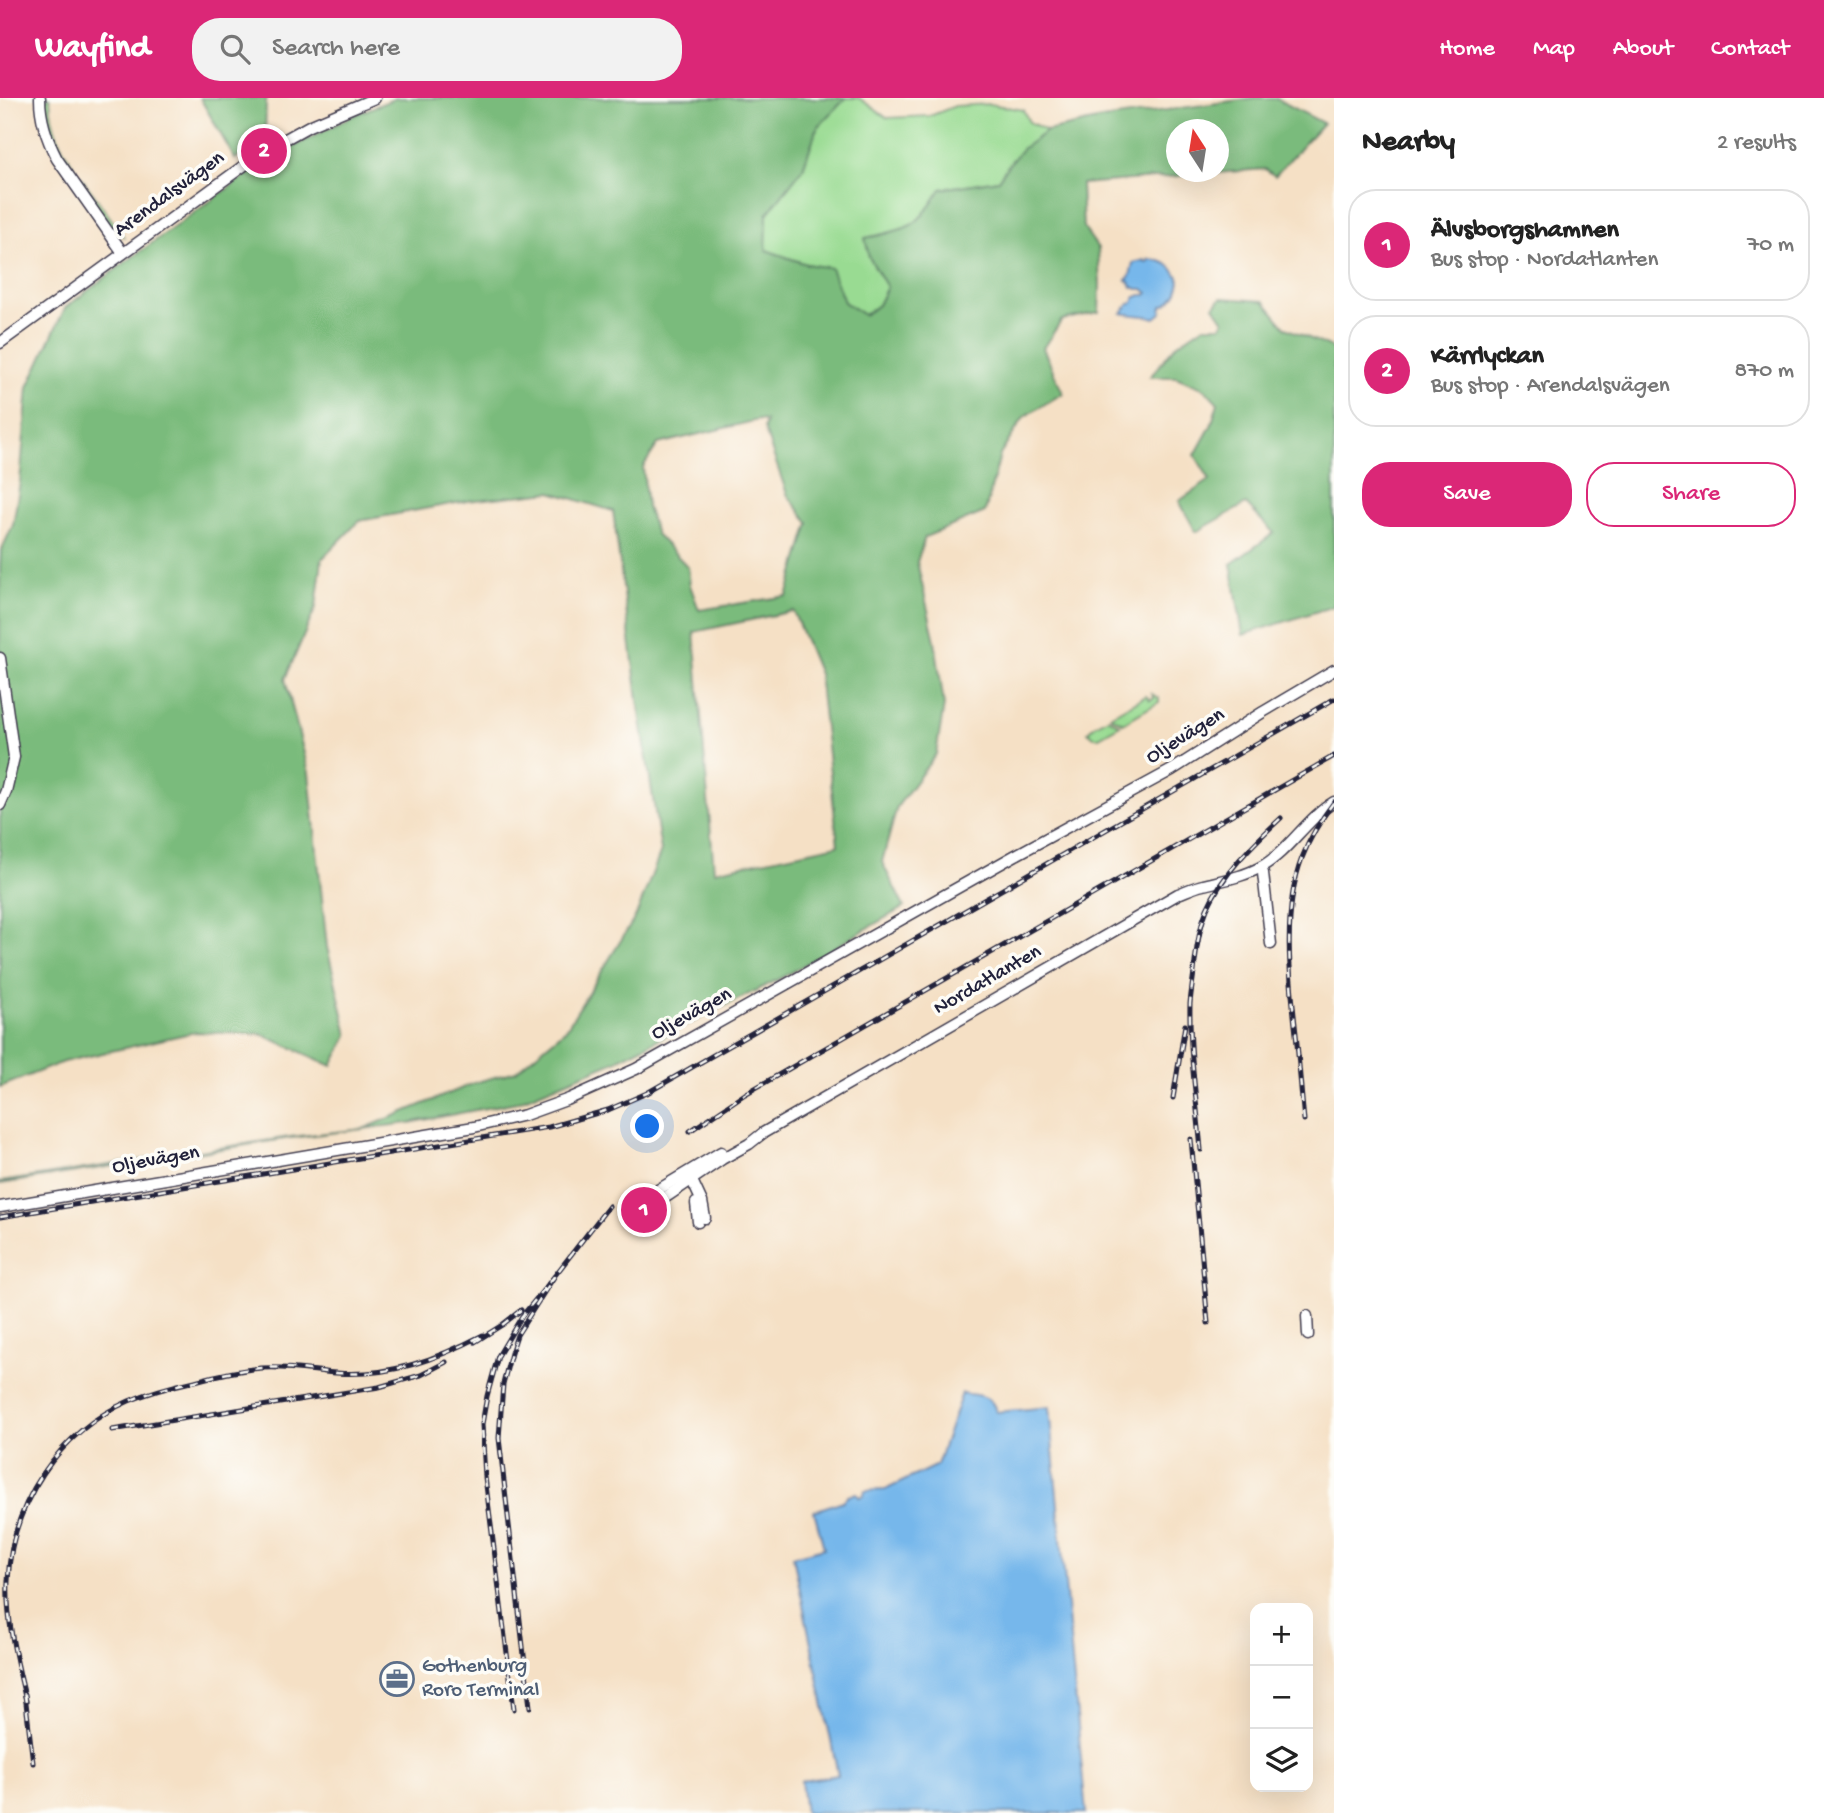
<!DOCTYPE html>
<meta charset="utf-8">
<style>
:root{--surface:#fff;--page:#f2f2f2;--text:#222;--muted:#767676;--line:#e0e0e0;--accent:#db2777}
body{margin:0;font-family:"Gochi Hand",sans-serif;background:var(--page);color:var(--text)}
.controls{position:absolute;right:21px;bottom:21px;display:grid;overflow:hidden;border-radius:14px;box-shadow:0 7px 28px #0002}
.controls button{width:63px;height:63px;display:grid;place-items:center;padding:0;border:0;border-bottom:2px solid var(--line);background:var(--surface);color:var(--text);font:35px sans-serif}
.compass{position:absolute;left:1166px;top:21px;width:63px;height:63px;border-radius:50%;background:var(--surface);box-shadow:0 7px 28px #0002;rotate:348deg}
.you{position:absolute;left:648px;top:1029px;width:24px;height:24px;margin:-18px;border:5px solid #fff;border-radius:50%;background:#1a73e8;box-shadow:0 0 0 10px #1a73e833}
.badge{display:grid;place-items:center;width:46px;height:46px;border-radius:50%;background:var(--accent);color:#fff;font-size:23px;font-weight:700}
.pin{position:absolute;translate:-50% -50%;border:4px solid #fff;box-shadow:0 2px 7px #0006}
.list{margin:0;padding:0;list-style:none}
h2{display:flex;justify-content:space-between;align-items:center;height:91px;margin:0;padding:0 28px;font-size:30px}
h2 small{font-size:23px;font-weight:400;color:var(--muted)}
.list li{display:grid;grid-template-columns:46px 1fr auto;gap:21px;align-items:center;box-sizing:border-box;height:112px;margin:0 14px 14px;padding:0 14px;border:2px solid var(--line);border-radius:28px}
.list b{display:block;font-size:26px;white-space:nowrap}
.list p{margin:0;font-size:23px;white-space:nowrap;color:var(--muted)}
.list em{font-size:23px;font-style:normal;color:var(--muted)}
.actions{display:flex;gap:14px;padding:21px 28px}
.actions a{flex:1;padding:16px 0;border:2px solid var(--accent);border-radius:28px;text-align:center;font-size:24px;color:var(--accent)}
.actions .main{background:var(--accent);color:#fff}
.icon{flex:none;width:38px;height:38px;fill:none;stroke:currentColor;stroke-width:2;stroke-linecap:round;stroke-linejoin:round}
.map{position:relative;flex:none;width:1334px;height:1715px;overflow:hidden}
header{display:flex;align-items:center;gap:42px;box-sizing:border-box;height:98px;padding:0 35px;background:var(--accent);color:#fff}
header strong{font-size:33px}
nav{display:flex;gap:38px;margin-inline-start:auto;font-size:24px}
.search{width:490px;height:63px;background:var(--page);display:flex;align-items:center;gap:18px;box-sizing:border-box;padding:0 24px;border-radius:28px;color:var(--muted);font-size:26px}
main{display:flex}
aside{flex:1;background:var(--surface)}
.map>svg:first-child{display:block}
</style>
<header>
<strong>Wayfind</strong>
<div class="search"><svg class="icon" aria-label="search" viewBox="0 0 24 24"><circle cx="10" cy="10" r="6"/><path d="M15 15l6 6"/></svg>Search here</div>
<nav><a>Home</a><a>Map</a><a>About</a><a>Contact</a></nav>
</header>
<main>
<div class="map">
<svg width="1334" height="1715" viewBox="0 0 1334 1715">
<rect width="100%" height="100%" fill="#fdfcf7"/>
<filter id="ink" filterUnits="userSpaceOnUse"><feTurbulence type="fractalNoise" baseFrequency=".0143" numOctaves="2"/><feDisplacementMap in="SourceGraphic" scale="14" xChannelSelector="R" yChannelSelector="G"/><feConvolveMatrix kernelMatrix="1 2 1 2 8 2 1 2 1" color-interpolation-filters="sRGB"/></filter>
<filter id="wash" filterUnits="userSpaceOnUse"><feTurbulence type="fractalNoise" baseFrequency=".00686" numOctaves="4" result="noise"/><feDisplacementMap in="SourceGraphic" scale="28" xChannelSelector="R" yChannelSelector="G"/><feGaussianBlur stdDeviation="1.57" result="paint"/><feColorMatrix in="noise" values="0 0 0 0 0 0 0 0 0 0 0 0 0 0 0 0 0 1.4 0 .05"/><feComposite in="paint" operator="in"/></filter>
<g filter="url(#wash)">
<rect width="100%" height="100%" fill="#f5e0c5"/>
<g fill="#99db92" stroke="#5e7e66" stroke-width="2">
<path d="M 45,0 L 50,0 C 51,27 58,45 73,67 L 66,66 C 51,46 46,24 45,0 Z"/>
<path d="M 846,0 L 859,0 L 887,20 L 930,18 L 955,8 L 990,6 L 1023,12 L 1029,24 L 1047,33 C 1024,49 1013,58 998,82 L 941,91 C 933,103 924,119 911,127 C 898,134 880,137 866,140 L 869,159 L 887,189 L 878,207 L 864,217 L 844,204 L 830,170 L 806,166 L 766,152 L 767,116 L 803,70 L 817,30 Z"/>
<path d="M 81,79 L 122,136 L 123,138 L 114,133 L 81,88 Z"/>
<path d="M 1152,596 L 1159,600 L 1159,604 L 1123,625 L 1110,618 L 1146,598 L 1150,602 L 1154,600 Z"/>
<path d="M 1108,620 L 1120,627 L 1099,639 L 1094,639 L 1088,634 L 1094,628 Z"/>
</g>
<g fill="#7abb7c" stroke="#4e6e5c" stroke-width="2" fill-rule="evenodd">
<path d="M 200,0 L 267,0 L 266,4 L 265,42 L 235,61 Z"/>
<path d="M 396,0 L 846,0 L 817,30 L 803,70 L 767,116 L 766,152 L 806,166 L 831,170 L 844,204 L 864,217 L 878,207 L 887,189 L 869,159 L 865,140 C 880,137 897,134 911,127 C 924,119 933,103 941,91 L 998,82 L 1009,66 L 1022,51 L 1047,33 L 1102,21 L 1254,0 L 1275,0 L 1323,25 L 1275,78 L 1265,71 L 1081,86 L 1083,129 L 1098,150 L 1100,187 L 1099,214 L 1062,222 L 1043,250 L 1063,295 L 1024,319 L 1000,357 L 985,414 L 925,439 L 917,464 L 935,543 L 944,607 L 936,656 L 897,709 L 882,764 L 904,809 L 783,879 L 613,964 L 517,1004 L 409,1025 L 291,1040 L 0,1086 L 0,1084 L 290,1039 L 363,1031 L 477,984 L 516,973 L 566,931 L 636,818 L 661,753 L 639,609 L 613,413 L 551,394 L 467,403 L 359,423 L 322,461 L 316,509 L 285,581 L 309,675 L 327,849 L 348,937 L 332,968 L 261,936 L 195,934 L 63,964 L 0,989 L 0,468 L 1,453 L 13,427 L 20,384 L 28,289 L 65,210 L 127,163 L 245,78 L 276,58 L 354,17 ZM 1176,32 L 1218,32 L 1218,74 L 1176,74 ZM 758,322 L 766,323 L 764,330 L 787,396 L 809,425 L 787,498 L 699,512 L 690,487 L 688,469 L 656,436 L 647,409 L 643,369 L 658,346 ZM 793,513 L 819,576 L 838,747 L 714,773 L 694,534 Z"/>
<path d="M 1221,200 L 1264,203 L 1286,230 L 1332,250 L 1334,253 L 1334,508 L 1243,537 L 1231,466 L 1274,435 L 1246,406 L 1196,434 L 1179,403 L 1210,382 L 1195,357 L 1211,328 L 1218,305 L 1205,291 L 1176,279 L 1150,279 L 1175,248 L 1204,228 L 1221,228 L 1224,223 L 1214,208 Z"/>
</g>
<g fill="#76b7eb" stroke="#4c6c93" stroke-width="2">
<path d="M 1149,161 C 1165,163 1173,167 1180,183 C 1178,194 1173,204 1162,208 L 1161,215 L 1155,220 C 1146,217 1133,218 1122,215 L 1129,206 L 1134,203 L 1134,200 L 1141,197 L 1147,197 L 1148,195 L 1143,191 L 1138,191 L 1132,189 L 1130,184 L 1126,182 L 1130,178 L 1133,165 L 1144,162 L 1147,165 Z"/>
<path d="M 962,1295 C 977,1298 993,1296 996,1314 L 1049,1309 L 1086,1715 L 805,1715 L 801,1683 L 838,1677 L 793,1458 L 824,1450 L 814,1413 L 843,1403 L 848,1398 L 856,1395 L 859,1399 L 863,1398 L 865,1393 L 885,1392 L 937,1367 Z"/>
</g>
</g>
<g filter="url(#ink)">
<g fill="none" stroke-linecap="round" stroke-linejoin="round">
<g stroke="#423e50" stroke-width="13">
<g id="minor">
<path d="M 40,0 C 40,21 47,42 57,61 L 123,155"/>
<path d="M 0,245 L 264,53 L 309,28 L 375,0"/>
<path d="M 0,560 L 14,659 L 6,693 L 0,707"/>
<path d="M 1261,769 L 1263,775 L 1271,846"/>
<path d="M 690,1078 L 702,1104 L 705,1120"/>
<path d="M 651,1096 L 721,1054"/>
<path d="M 660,1103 L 722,1061 L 749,1046 L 763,1035 L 1178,796 C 1186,793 1194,789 1203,787 C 1223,782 1243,779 1261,769 C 1289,753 1306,721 1334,704"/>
<path d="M 696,1105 L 698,1124"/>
<path d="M 0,1109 L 474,1029 L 525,1017 L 569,1001 L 636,971 L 1014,758 L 1172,672 L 1263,614 L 1334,572"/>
<path d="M 1307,1218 L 1308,1237"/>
</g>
</g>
<use href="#minor" stroke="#fff" stroke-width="10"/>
<g stroke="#22223b" stroke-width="5">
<g id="rail">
<path d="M 1173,1000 L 1185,927"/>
<path d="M 1304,1022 C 1301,993 1299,964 1296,936 C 1290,882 1282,812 1302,760 C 1310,739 1321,721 1334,704"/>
<path d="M 690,1033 L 745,996 L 1334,658"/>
<path d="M 1191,1041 L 1208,1225"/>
<path d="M 1201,1052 C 1197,1004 1189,955 1190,906 C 1191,892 1194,878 1195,864 C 1197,846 1200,828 1207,811 C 1223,775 1253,746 1281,720"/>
<path d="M 0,1119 L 549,1029 L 608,1012 L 647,995 L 1334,601"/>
<path d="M 549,1185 L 609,1108"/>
<path d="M 475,1244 L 502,1227 L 521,1212"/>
<path d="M 112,1332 L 379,1289 L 421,1277 L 446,1264"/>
<path d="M 25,1596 L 33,1665"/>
<path d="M 26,1603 C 17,1564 6,1523 8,1483 C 11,1406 58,1334 129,1303 C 150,1294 172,1288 195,1283 C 217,1277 239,1272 262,1270 C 287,1268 312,1273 336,1275 C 390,1279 437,1261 483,1237"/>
<path d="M 514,1611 L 485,1379 L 482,1326 L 487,1298 L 498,1258 L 522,1218 L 554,1179 L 517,1237 L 511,1255 L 503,1286 L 499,1340 L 530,1609"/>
</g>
</g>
<use href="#rail" stroke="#fdfcf7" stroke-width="2.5" stroke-dasharray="8" stroke-linecap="butt"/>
</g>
</g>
<defs>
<g id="office-ring" transform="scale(1.75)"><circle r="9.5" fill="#fdfcf7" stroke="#5c6f8a" stroke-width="1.5"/><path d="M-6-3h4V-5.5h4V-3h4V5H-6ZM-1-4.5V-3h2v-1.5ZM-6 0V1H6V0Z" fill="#5c6f8a"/></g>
</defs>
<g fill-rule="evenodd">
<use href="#office-ring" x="397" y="1581"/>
</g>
<g text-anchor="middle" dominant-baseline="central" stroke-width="7" stroke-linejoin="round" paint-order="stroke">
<g font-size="21" fill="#22223b" stroke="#fdfcf7">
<text transform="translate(170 97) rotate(-36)">Arendalsvägen</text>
<text transform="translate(1186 639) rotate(-32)">Oljevägen</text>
<text transform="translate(988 883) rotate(-30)">Nordatlanten</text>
<text transform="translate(692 917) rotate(-29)">Oljevägen</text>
<text transform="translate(156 1063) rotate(-10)">Oljevägen</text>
</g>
<g font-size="21" fill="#4e5e75" stroke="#fdfcf7" text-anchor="start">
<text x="422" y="1569">Gothenburg<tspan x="422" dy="24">Roro Terminal</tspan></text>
</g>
</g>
</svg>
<div class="controls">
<button>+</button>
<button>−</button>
<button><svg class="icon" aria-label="layers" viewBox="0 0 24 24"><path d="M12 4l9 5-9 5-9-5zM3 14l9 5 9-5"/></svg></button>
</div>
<svg class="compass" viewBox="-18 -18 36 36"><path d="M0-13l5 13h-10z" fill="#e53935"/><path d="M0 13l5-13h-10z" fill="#767676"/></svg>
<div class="you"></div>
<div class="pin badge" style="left:644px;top:1112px">1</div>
<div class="pin badge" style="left:264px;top:53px">2</div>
</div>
<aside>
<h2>Nearby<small>2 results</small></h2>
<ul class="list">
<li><span class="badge">1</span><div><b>Älvsborgshamnen</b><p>Bus stop · Nordatlanten</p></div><em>70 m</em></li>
<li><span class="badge">2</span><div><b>Kärrlyckan</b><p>Bus stop · Arendalsvägen</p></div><em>870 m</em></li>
</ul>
<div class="actions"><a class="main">Save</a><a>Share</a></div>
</aside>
</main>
